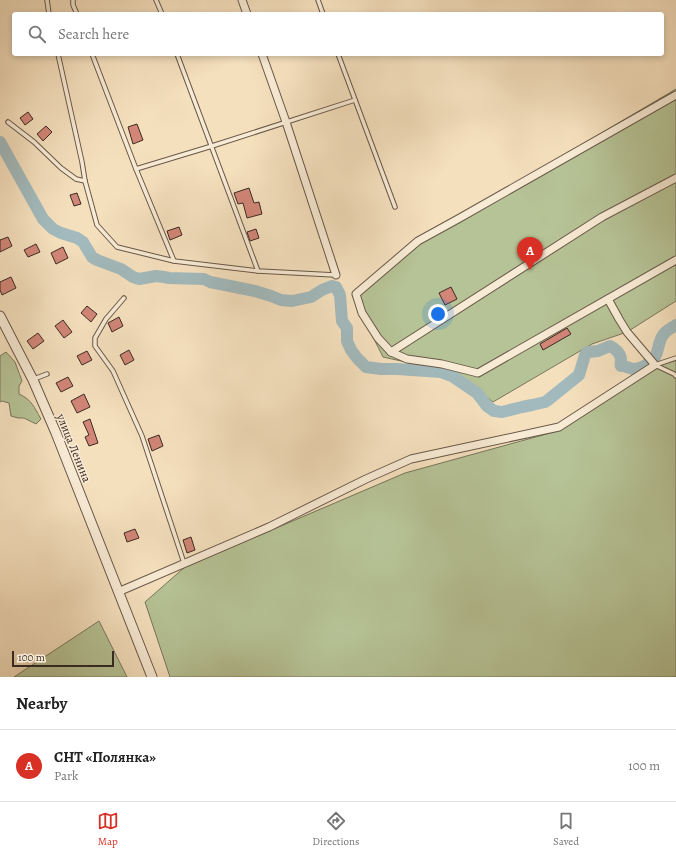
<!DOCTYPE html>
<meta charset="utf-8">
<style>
:root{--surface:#fff;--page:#f6f6f6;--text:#222;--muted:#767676;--line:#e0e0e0;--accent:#d93025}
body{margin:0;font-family:Alegreya,serif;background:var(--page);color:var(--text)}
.scale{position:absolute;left:12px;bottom:10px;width:102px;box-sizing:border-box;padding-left:4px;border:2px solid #3a2a21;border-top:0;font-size:11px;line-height:14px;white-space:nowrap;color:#3a2a21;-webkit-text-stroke:3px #f8ebd5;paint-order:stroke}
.you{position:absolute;left:438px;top:314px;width:14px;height:14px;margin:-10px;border:3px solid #fff;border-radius:50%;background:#1a73e8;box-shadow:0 0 0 6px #1a73e833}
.badge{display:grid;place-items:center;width:26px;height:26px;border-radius:50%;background:var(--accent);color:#fff;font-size:13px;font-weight:700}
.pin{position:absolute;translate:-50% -33px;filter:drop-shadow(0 1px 2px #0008)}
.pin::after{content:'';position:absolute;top:21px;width:14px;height:12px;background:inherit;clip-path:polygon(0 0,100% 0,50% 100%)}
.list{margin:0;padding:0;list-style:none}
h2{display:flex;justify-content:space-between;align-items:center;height:52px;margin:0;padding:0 16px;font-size:17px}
h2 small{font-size:13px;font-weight:400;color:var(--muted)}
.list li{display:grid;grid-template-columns:26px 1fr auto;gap:12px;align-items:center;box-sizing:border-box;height:72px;padding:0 16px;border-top:1px solid var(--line)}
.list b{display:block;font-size:15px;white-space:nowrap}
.list p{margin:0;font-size:13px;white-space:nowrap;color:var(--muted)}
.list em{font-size:13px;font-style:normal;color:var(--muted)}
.icon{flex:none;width:22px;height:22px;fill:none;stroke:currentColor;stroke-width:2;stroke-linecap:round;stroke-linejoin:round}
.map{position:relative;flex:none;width:676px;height:677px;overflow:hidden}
.search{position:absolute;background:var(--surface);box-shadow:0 2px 6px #0003;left:12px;right:12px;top:12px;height:44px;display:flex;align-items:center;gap:10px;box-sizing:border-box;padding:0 14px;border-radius:4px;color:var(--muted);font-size:15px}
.sheet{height:124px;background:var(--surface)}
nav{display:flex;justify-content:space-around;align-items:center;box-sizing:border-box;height:56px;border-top:1px solid var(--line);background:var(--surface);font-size:11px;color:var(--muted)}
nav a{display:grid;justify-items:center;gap:2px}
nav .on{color:var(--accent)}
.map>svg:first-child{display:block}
</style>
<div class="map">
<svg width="676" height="677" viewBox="0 0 676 677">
<rect width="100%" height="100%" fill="#f5e0be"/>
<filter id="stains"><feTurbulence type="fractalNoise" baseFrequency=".005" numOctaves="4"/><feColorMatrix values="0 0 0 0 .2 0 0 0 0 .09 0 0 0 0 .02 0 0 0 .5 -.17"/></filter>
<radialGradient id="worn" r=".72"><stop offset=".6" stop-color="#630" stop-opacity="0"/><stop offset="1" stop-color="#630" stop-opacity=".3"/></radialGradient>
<g fill="#b6c396" stroke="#78765c">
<path d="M 676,89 L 676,301 L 627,332 L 592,344 L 493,402 L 456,373 L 383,357 L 352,295 L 417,245 L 444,226 Z"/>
<path d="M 6,352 L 15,362 L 22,381 L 19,386 L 19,394 C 32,400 34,407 41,419 L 36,424 L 24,418 L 18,418 L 11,416 L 9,403 L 2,401 L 0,402 L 0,356 Z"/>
<path d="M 676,356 L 676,677 L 170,677 L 145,602 L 185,567 L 405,473 L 561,430 Z"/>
<path d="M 99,621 L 127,677 L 14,677 Z"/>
</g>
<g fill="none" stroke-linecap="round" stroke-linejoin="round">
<g stroke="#a2babd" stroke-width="12">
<path d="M 0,142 L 43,219 L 53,229 L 61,233 L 77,238 L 83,242 L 92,257 L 97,260 L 121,269 L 133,277 L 139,279 L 156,276 L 164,277 L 169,278 L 204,279 L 210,282 L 255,291 L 271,296 L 281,300 L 292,301 L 311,297 L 322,290 L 332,286 L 336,287 L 340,295 L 342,321 L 347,328 L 347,341 L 351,350 L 357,358 L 366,367 L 381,369 L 397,369 L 441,372 L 452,376 L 477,393 L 487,406 L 494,411 L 502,412 L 522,407 L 532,405 L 545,402 L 548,400 L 579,375 L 585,355 L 588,352 L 598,351 L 610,346 C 615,348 621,354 621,360 C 621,362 620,364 621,366 C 626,366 631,369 634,369 C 639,369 647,365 650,362"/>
<path d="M 654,359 C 659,351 658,342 663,335 C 666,330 672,328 676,325"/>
</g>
</g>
<g fill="#d28678" stroke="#3a2a21">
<path d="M 28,112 L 33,119 L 25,125 L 20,118 Z"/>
<path d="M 137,124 L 143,140 L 133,144 L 128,127 Z"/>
<path d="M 46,126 L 52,132 L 43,141 L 37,134 Z"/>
<path d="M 249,188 L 254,203 L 259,202 L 262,214 L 247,218 L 243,203 L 238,204 L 234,193 Z"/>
<path d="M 77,193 L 81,204 L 74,206 L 70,195 Z"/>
<path d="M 179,227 L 182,235 L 170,240 L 167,231 Z"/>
<path d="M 256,229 L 259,238 L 250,241 L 247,232 Z"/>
<path d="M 8,237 L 12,246 L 0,252 L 0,240 Z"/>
<path d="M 36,244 L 40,252 L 28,257 L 24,250 Z"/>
<path d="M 63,247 L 68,258 L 56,264 L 51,253 Z"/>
<path d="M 11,277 L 16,288 L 2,295 L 0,290 L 0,282 Z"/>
<path d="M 451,287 L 457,299 L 445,305 L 439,293 Z"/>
<path d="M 87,306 L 97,314 L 91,322 L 81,313 Z"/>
<path d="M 119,317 L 123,326 L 112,332 L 108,323 Z"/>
<path d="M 63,320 L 72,332 L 64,338 L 55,326 Z"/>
<path d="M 567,328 L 571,334 L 543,350 L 540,344 Z"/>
<path d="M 38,333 L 44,341 L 33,349 L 27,341 Z"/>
<path d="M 129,350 L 134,360 L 125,365 L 120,355 Z"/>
<path d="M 87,351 L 92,360 L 82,365 L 77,356 Z"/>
<path d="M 68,377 L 73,386 L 61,392 L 56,383 Z"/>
<path d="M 84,394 L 90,407 L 77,413 L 71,401 Z"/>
<path d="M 90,419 L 98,443 L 89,446 L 85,437 L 89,435 L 83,422 Z"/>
<path d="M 159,435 L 163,446 L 152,451 L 148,439 Z"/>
<path d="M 135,529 L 139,538 L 127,542 L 124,533 Z"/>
<path d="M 191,537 L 195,550 L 187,553 L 183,540 Z"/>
</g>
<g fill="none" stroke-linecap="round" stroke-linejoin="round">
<g stroke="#695848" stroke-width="5.5">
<g id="service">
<path d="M 47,0 L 49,14"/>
<path d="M 73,0 L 73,5 L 77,14"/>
<path d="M 156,0 L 162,14"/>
<path d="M 318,0 L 323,14"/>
<path d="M 58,54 L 82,162 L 85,181 L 97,225 L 117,247 L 174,261 L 258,271 L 335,275"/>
<path d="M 92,54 L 136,169 L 174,261"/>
<path d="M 177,54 L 258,271"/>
<path d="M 338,54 L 395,207"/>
<path d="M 8,122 L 34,142 L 61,168 L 76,179 L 85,181"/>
<path d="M 136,169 L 212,146 L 355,100"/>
<path d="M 124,298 L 106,319 L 95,338 L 95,346 L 113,371 L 142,436 L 184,563"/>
<path d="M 655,365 L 674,374 L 676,376"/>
<path d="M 655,365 L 676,358"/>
<path d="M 34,379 L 47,374"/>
</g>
</g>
<g stroke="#695848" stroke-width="9">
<g id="minor">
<path d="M 242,0 L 247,14"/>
<path d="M 262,54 L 286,122 L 336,275"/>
<path d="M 676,95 L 458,219 L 418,241 L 356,294 L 362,313 L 378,338 L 391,352 L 407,359 L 442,364 L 478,373 L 676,260"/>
<path d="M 391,352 L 602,217 L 676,178"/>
<path d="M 118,592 L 269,527 L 366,479 L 411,459 L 559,427 L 655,365 L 627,332 L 619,319 L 608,299"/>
</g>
</g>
<g stroke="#695848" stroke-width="11">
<path id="tertiary" d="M 0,316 L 33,380 L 56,433 L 152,677"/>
</g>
<use href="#service" stroke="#f8ebd5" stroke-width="3.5"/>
<use href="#minor" stroke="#f8ebd5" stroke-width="7"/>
<use href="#tertiary" stroke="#f8ebd5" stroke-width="9"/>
</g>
<g text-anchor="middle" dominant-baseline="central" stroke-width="3" stroke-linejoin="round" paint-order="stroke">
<g font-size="12" fill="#3a2a21" stroke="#f8ebd5">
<text transform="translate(74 448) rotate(68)">улица Ленина</text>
</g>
</g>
<rect width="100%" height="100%" filter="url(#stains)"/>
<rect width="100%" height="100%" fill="url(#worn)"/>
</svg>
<div class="scale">100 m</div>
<div class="you"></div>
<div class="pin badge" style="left:530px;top:270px">A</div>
<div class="search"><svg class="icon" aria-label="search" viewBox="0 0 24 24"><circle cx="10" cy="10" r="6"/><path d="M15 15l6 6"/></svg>Search here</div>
</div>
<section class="sheet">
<h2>Nearby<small></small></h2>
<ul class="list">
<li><span class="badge">A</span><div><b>СНТ «Полянка»</b><p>Park</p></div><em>100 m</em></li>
</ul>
</section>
<nav>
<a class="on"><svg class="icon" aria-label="map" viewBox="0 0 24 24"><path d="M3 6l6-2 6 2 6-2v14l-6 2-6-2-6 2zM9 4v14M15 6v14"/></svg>Map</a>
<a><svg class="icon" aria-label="directions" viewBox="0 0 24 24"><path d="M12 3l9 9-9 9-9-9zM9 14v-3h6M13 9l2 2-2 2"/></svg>Directions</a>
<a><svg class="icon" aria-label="saved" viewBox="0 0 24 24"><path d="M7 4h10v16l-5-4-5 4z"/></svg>Saved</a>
</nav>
